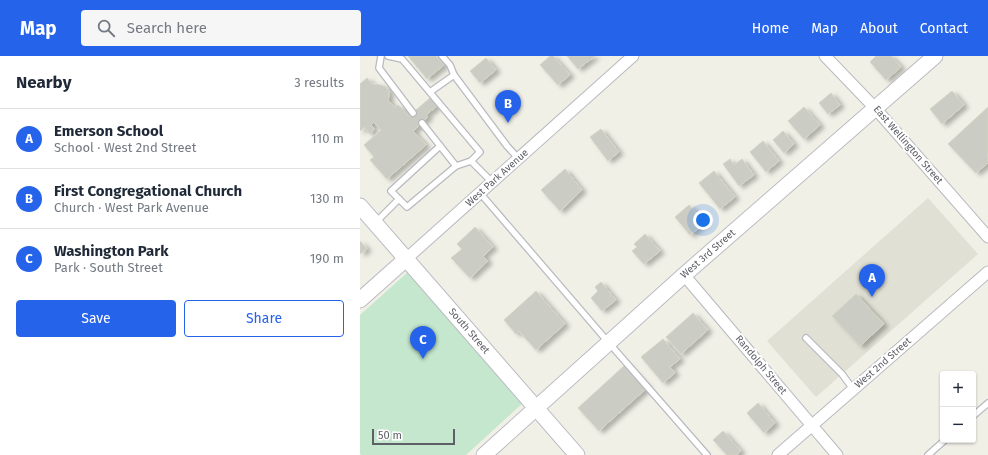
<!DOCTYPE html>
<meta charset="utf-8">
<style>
:root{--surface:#fff;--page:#f6f6f7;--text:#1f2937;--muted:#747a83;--line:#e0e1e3;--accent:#2563eb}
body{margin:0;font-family:"Fira Sans",sans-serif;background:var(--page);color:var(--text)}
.controls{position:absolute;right:12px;bottom:12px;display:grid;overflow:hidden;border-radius:4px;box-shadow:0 1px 3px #0004}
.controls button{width:36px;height:36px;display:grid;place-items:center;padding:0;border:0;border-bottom:1px solid var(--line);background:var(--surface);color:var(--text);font:20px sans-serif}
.scale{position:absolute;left:12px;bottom:10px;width:83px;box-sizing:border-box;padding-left:4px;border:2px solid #5e6067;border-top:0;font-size:11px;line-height:14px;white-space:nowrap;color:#5e6067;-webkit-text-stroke:3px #fff;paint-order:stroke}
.you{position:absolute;left:343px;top:164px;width:14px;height:14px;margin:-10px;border:3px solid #fff;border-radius:50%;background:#1a73e8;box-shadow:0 0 0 6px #1a73e833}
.badge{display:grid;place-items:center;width:26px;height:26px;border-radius:50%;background:var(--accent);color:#fff;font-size:13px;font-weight:700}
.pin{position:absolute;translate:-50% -33px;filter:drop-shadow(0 1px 2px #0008)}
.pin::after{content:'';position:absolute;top:21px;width:14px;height:12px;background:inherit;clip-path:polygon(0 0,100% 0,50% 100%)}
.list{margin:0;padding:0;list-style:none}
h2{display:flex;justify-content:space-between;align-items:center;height:52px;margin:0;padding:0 16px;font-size:17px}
h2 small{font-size:13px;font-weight:400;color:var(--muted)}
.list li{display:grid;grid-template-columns:26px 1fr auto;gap:12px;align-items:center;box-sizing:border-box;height:60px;padding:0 16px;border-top:1px solid var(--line)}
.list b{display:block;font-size:15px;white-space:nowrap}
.list p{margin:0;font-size:13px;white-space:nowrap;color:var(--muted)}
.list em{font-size:13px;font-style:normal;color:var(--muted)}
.actions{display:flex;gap:8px;padding:12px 16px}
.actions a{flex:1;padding:9px 0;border:1px solid var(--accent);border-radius:4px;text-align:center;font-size:14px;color:var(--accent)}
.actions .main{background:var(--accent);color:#fff}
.icon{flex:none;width:22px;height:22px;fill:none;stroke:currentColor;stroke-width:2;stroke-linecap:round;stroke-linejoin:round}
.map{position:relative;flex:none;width:628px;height:399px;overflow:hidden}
header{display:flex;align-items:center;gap:24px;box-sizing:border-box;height:56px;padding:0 20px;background:var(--accent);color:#fff}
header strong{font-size:19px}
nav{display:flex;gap:22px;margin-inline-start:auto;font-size:14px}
.search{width:280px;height:36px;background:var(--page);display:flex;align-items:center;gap:10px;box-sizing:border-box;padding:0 14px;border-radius:4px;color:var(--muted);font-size:15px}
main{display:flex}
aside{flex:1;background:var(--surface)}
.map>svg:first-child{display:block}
</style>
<header>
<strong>Map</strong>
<div class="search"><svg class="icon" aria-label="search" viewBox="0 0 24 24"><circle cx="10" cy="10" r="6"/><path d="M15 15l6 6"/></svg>Search here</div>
<nav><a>Home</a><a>Map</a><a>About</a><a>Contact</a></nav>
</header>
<main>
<aside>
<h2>Nearby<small>3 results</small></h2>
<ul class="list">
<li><span class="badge">A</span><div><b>Emerson School</b><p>School · West 2nd Street</p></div><em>110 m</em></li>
<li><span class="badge">B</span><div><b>First Congregational Church</b><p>Church · West Park Avenue</p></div><em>130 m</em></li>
<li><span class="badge">C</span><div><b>Washington Park</b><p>Park · South Street</p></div><em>190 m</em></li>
</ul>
<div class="actions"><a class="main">Save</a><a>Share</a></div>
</aside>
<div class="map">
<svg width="628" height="399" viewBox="0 0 628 399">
<defs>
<filter id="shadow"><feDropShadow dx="4.5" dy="2.5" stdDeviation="2" flood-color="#0004"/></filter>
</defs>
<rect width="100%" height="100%" fill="#f0f0e7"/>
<path fill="#e0e0d5" d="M 568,142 L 618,198 L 456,341 L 407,285 Z"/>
<path fill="#c4e7ce" d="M 49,215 L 164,346 L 106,399 L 1,399 L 0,398 L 0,259 Z"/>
<g fill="#cbccc3" stroke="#d5d5c5" filter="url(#shadow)">
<path d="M 48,0 L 76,0 L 84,9 L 67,23 Z"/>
<path d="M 190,0 L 193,0 L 210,19 L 198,29 L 180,9 Z"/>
<path d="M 207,0 L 235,0 L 218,13 Z"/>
<path d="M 516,0 L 531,0 L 541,11 L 526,24 L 510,6 Z"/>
<path d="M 126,2 L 136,14 L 120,27 L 110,15 Z"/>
<path d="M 7,22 L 12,28 L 20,29 L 26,31 L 29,36 L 29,40 L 28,44 L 35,52 L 38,49 L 49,60 L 70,42 L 77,50 L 66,59 L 68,61 L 53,75 L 66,89 L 27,123 L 10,104 L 14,101 L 4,89 L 21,74 L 14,66 L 11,69 L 14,73 L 10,78 L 4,71 L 0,75 L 0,28 Z"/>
<path d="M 592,35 L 604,49 L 582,68 L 570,53 Z"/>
<path d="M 471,37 L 480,49 L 468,58 L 459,47 Z"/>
<path d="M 444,51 L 460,69 L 444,83 L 428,65 Z"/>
<path d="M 628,51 L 628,97 L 627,99 L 628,100 L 628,107 L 616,117 L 588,88 Z"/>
<path d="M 241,73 L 259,96 L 248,105 L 230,81 Z"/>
<path d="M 423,75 L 434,88 L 424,97 L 413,84 Z"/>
<path d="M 403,85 L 419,105 L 406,116 L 390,96 Z"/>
<path d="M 370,103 L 374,109 L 382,103 L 394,119 L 379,130 L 363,108 Z"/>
<path d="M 205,113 L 222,134 L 200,155 L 181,134 Z"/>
<path d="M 354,115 L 375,141 L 360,153 L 339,127 Z"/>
<path d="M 329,149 L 345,167 L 330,179 L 315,161 Z"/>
<path d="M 115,171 L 133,191 L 123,200 L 128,205 L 110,222 L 91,202 L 102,193 L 97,188 Z"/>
<path d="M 285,178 L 300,195 L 284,208 L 272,195 L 277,191 L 274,188 Z"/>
<path d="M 0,185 L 7,193 L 0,198 Z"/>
<path d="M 241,226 L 256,244 L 242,255 L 231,242 L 238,235 L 235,231 Z"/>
<path d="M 176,235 L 205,268 L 176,294 L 159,275 L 156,278 L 144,264 Z"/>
<path d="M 496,238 L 524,268 L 500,290 L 472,260 Z"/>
<path d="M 333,257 L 348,274 L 321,298 L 306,281 Z"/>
<path d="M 303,283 L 320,303 L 310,311 L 315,317 L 303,327 L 281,301 Z"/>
<path d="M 266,308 L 288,331 L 239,375 L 218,352 Z"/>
<path d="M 398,347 L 415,367 L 404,377 L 387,357 Z"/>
<path d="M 363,375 L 381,395 L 377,399 L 367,399 L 353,384 Z"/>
</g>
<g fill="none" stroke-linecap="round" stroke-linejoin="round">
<g stroke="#b9bac0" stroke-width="8">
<g id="lane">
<path d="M 21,0 L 19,12 L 53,57"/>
<path d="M 28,0 L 42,3 L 120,96 L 111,105 L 96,110 L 62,67"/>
<path d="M 82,0 L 90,9 L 94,19"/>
<path d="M 70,36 L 94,19 L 147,90 L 158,102"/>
<path d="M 80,90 L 31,135 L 47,151 L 96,110"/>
<path d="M 111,105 L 132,126"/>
<path d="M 120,137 L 249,287 L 347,399"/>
<path d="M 15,167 L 39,143"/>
<path d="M 446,282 L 482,318 L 493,333"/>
<path d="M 613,360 L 628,347"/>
<path d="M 568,399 L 585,384"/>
</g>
</g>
<g stroke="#b9bac0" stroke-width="13">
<g id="street">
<path d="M 465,0 L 515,52 L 628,181"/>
<path d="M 46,203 L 273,0"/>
<path d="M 324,219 L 477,399"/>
<path d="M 418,399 L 628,216"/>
</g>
</g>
<g stroke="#babbc2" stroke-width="17">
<g id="secondary">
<path d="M 0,150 L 217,399"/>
<path d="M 0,244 L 46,203"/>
<path d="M 124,399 L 324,219 L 575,0"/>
</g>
</g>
<use href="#lane" stroke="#fff" stroke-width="5.5"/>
<use href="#street" stroke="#fff" stroke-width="11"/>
<use href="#secondary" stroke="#fff" stroke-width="15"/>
</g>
<g text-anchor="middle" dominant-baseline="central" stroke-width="4" stroke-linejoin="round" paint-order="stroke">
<g font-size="10" fill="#5e6067" stroke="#fff">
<text transform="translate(548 89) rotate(49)">East Wellington Street</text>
<text transform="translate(137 122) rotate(-42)">West Park Avenue</text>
<text transform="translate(348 198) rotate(-41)">West 3rd Street</text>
<text transform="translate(109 275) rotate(49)">South Street</text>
<text transform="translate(523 307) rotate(-41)">West 2nd Street</text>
<text transform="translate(401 309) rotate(50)">Randolph Street</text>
</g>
</g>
</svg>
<div class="controls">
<button>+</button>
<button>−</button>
</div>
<div class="scale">50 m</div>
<div class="you"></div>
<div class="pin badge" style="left:512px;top:241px">A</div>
<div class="pin badge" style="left:148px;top:67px">B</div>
<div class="pin badge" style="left:63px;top:303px">C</div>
</div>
</main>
